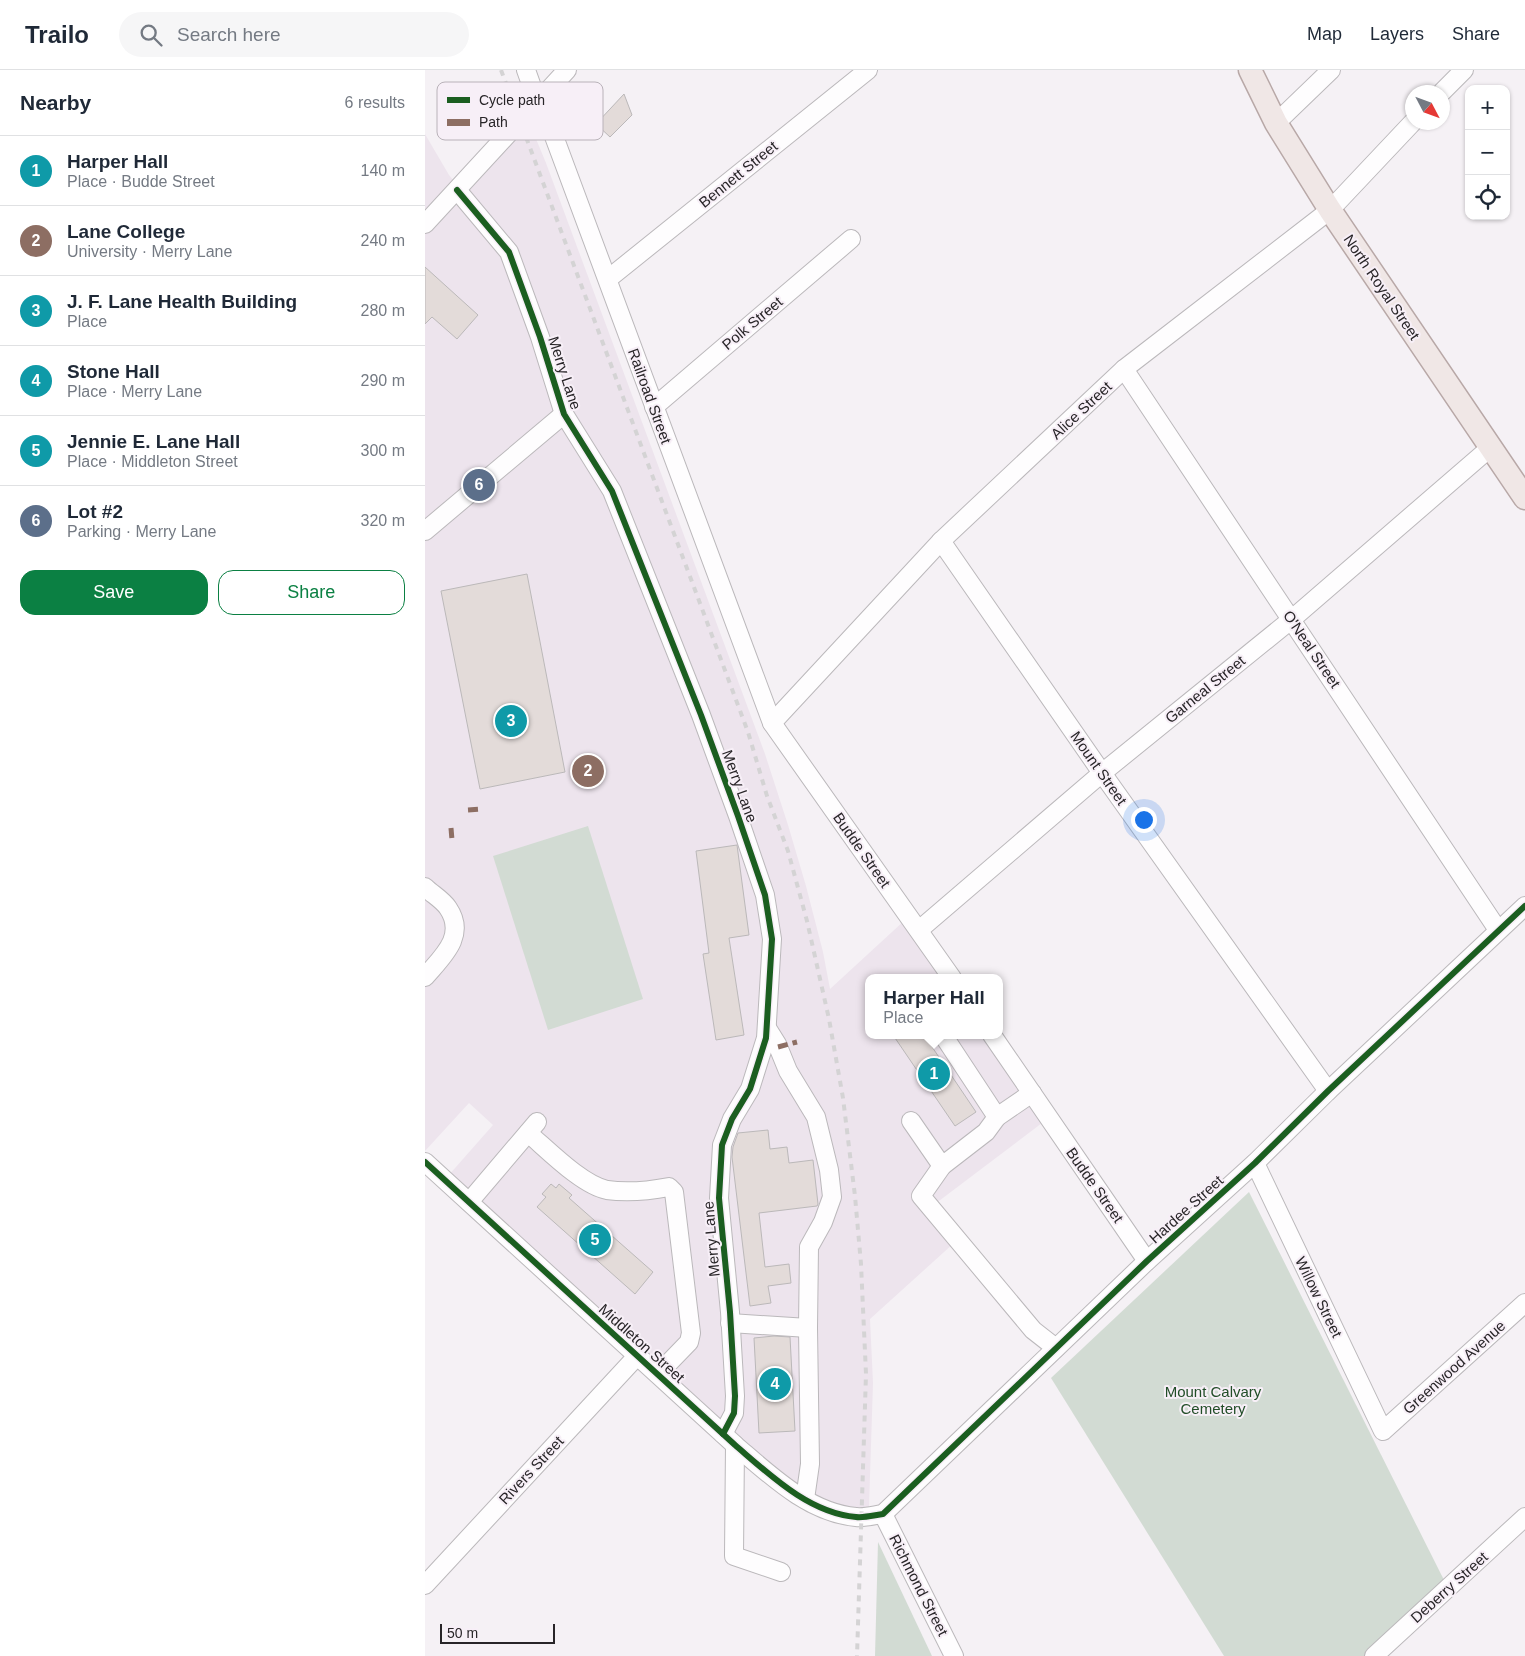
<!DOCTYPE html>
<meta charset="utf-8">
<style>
:root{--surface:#fff;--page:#f6f6f7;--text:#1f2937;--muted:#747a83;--line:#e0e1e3;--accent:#0b8043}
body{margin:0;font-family:Helvetica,sans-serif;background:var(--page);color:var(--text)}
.controls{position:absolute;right:15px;top:15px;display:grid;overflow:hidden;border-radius:10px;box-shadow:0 1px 4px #0004}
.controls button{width:45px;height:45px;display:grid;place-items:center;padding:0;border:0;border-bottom:1px solid var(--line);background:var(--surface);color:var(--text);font:25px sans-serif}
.compass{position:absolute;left:980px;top:15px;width:45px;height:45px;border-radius:50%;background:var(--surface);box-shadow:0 1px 4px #0004;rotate:131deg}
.scale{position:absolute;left:15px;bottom:12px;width:115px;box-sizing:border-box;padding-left:5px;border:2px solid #282528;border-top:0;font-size:14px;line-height:18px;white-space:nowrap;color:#282528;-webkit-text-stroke:4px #f7eff7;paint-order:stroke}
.you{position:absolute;left:718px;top:749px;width:18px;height:18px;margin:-12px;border:4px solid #fff;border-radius:50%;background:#1a73e8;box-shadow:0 0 0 8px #1a73e833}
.badge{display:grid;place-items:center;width:32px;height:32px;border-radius:50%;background:var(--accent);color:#fff;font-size:16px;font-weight:700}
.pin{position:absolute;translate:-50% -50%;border:2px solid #fff;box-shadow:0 1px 5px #0006}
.popup{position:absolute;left:440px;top:904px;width:138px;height:65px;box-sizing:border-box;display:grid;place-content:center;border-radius:10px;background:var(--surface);filter:drop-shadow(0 1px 4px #0005);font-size:16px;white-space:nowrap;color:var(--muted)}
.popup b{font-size:19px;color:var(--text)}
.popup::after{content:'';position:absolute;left:50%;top:100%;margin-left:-10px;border:10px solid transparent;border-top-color:var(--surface)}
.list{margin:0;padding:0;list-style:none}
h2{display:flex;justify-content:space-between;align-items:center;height:65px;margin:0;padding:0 20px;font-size:21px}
h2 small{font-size:16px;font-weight:400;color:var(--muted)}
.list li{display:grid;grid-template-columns:32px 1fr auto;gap:15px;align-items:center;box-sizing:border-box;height:70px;padding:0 20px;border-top:1px solid var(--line)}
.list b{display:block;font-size:19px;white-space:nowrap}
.list p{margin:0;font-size:16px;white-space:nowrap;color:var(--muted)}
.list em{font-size:16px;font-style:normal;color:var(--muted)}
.actions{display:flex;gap:10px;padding:15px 20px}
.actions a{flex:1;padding:11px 0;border:1px solid var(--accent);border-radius:15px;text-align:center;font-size:18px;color:var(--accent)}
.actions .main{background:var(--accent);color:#fff}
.icon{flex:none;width:28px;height:28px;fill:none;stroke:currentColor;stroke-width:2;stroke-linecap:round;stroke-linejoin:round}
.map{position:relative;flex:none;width:1100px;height:1586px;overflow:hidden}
header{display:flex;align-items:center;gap:30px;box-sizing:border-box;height:70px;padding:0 25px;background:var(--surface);border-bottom:1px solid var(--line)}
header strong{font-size:24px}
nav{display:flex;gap:28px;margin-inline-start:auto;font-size:18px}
.search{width:350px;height:45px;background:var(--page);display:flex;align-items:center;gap:12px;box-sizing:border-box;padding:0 18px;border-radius:28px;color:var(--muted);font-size:19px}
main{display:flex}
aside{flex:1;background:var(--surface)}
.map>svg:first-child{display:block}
</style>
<header>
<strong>Trailo</strong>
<div class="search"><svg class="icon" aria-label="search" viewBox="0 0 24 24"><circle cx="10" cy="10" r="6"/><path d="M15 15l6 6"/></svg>Search here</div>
<nav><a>Map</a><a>Layers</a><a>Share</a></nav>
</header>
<main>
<aside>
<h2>Nearby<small>6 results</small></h2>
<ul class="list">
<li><span class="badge" style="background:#0f9aa8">1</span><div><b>Harper Hall</b><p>Place · Budde Street</p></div><em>140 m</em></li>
<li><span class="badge" style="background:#8d6e63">2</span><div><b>Lane College</b><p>University · Merry Lane</p></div><em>240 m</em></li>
<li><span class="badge" style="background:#0f9aa8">3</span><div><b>J. F. Lane Health Building</b><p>Place</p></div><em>280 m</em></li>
<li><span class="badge" style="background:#0f9aa8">4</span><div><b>Stone Hall</b><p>Place · Merry Lane</p></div><em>290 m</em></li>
<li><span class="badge" style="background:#0f9aa8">5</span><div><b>Jennie E. Lane Hall</b><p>Place · Middleton Street</p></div><em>300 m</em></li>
<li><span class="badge" style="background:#5c6f8a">6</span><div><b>Lot #2</b><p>Parking · Merry Lane</p></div><em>320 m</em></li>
</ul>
<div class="actions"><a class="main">Save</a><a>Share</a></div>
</aside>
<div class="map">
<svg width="1100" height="1586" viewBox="0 0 1100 1586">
<rect width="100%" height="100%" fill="#f5f1f5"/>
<path fill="#ede4ed" d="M 0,64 L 24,105 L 40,124 L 89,71 L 109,64 L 121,93 L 340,684 L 363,755 L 381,816 L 398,882 L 405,919 L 480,850 L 519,908 L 444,908 L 444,965 L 558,965 L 617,1053 L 502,1140 L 529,1173 L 445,1249 L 448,1313 L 444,1437 L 428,1440 L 415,1439 L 360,1411 L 23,1106 L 68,1055 L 44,1033 L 0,1081 Z"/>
<g fill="#d2dbd3">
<path d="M 163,756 L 218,929 L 123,960 L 68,786 Z"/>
<path d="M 824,1122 L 1022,1516 L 946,1586 L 799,1586 L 626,1308 Z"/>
<path d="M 453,1472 L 507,1586 L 450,1586 Z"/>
</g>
<g fill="#e3dbd9" stroke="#bbb8b9">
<path d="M 199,24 L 207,45 L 185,67 L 171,54 Z"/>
<path d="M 0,197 L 53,245 L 32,269 L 7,247 L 0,254 Z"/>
<path d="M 102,504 L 140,702 L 55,719 L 16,521 Z"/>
<path d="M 312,775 L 324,865 L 304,868 L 319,965 L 291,970 L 278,884 L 284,883 L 271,781 Z"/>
<path d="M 468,965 L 499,965 L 551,1042 L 530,1056 Z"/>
<path d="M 343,1060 L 345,1079 L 362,1077 L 364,1093 L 388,1090 L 393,1134 L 392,1136 L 334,1143 L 340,1197 L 364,1194 L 366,1213 L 343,1216 L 346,1233 L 325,1236 L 307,1087 L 308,1077 L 313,1063 Z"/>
<path d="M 126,1114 L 131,1118 L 134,1114 L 147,1125 L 144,1128 L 228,1202 L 210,1224 L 112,1137 L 121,1127 L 117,1124 Z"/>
<path d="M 349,1266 L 365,1267 L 370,1361 L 334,1363 L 329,1268 Z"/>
</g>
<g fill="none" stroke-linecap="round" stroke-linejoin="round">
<g stroke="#bbb8bb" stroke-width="20">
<g id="minor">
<path d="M 101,0 L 117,45 L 127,61 L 347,653 L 527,908"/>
<path d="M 1017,22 L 1039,0"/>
<path d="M 851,53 L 906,0"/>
<path d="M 32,120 L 84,182 L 115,267 L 139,344 L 187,421 L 276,645 L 313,746 L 340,825 L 347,869 L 341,968 L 325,1019 L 307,1049 L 297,1075 L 294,1128 L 305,1242 L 310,1326 L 309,1343 L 298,1364"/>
<path d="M 0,154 L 142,0"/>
<path d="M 183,209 L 443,0"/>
<path d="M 699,299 L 1073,860"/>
<path d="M 229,337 L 426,169"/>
<path d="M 0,461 L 139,344"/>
<path d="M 516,471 L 677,703 L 903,1021"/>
<path d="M 347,653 L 516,471 L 699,299 L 905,140 L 988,52"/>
<path d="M 0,817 C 7,824 18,830 23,838 C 42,866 17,887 0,907"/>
<path d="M 494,860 L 677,703 L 867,549 L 1066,377"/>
<path d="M 342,958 L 352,974 L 363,1001 L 391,1047 L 404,1100 L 407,1127 L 398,1152 L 384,1177 L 383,1258 L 385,1394 L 380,1429"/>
<path d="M 518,965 L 572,1047 L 607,1023"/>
<path d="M 567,965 L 722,1191"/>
<path d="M 486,1051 L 517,1096 L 561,1062 L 572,1047"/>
<path d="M 103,1063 C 123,1080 157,1115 182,1120 C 203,1123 223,1121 244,1117 L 249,1122 L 266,1263 L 264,1272 L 233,1304"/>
<path d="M 0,1092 L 310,1375 C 345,1405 384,1443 431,1447 C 440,1448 450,1445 458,1444 L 722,1191 L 830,1093 L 903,1021 L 1100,836"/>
<path d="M 830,1093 L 958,1361 L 1100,1233"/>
<path d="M 517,1096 L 496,1126 L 608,1260 L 631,1278"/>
<path d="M 44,1132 L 112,1052"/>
<path d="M 305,1253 L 383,1258"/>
<path d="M 310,1375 L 309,1486 L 356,1502"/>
<path d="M 458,1444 L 529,1586"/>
<path d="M 0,1515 L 213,1285"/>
<path d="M 949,1586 L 1100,1447"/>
</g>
</g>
<g stroke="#b8a8a7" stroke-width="25">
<path id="major" d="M 825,0 L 851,53 L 905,140 L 1100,428"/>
</g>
<use href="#minor" stroke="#fefdfe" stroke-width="18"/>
<use href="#major" stroke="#f0e7e6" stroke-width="22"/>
<path stroke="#d4d3d4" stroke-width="4" stroke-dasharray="6 6" stroke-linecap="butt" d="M 76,0 L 323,662 L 342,726 L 363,781 L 382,851 L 404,949 L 418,1028 L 430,1126 L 436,1194 L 441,1304 L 432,1586"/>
<g stroke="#8d6e63" stroke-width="5" stroke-dasharray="10 5" stroke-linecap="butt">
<path d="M 43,740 L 57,739"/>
<path d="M 26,758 L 27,770"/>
<path d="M 353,977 L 372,972"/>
</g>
<g stroke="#f7eff7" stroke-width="9">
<g id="cycleway">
<path d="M 32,120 L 84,182 L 115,267 L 139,344 L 187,421 L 276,645 L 313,746 L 340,825 L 347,869 L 341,968 L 325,1019 L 307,1049 L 297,1075 L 294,1128 L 305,1242 L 310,1326 L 309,1343 L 298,1364"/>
<path d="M 0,1092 L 310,1375 C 345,1405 384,1443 431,1447 C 440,1448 450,1445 458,1444 L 722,1191 L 830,1093 L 903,1021 L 1100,836"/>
</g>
</g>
<use href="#cycleway" stroke="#1b5e20" stroke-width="6"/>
</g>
<g text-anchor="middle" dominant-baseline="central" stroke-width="4" stroke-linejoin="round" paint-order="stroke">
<g font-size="15" fill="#282528" stroke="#f7eff7">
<text transform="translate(313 104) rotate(-39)">Bennett Street</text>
<text transform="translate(957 217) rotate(56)">North Royal Street</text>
<text transform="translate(327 253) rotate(-40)">Polk Street</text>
<text transform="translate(140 303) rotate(72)">Merry Lane</text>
<text transform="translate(225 326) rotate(70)">Railroad Street</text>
<text transform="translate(656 340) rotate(-43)">Alice Street</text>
<text transform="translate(887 579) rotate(56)">O'Neal Street</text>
<text transform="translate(780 619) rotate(-39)">Garneal Street</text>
<text transform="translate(674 698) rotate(55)">Mount Street</text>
<text transform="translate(315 716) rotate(70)">Merry Lane</text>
<text transform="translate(437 780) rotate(55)">Budde Street</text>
<text transform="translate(670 1115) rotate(55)">Budde Street</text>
<text transform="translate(761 1139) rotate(-42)">Hardee Street</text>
<text transform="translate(286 1169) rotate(-95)">Merry Lane</text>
<text transform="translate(894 1227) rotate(64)">Willow Street</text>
<text transform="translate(217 1273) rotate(42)">Middleton Street</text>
<text transform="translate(1029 1297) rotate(-42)">Greenwood Avenue</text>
<text transform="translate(106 1400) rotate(-47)">Rivers Street</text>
<text transform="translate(494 1515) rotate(63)">Richmond Street</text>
<text transform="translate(1024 1517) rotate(-42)">Deberry Street</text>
</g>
<g font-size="15" fill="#214d27" stroke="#f7eff7">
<text x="788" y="1321">Mount Calvary<tspan x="788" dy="17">Cemetery</tspan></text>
</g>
</g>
<rect x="12" y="12" width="166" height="58" rx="8" fill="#f7eff7" stroke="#b9b2b9" stroke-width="1"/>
<rect x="22" y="27" width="23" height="6" fill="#1b5e20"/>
<rect x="22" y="49" width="23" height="7" fill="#8d6e63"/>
<g font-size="14" fill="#282528">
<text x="54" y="35">Cycle path</text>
<text x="54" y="57">Path</text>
</g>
</svg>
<div class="controls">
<button>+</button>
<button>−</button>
<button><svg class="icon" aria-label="locate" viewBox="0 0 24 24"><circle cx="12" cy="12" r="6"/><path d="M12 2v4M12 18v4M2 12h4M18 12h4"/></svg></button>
</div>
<svg class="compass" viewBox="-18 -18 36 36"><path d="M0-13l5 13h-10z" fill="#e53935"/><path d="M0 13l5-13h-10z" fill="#747a83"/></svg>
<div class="scale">50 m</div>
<div class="you"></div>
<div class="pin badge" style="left:509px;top:1004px;background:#0f9aa8">1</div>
<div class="popup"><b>Harper Hall</b>Place</div>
<div class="pin badge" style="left:163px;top:701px;background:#8d6e63">2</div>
<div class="pin badge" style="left:86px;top:651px;background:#0f9aa8">3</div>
<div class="pin badge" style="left:350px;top:1314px;background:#0f9aa8">4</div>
<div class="pin badge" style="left:170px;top:1170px;background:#0f9aa8">5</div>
<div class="pin badge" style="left:54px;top:415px;background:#5c6f8a">6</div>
</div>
</main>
